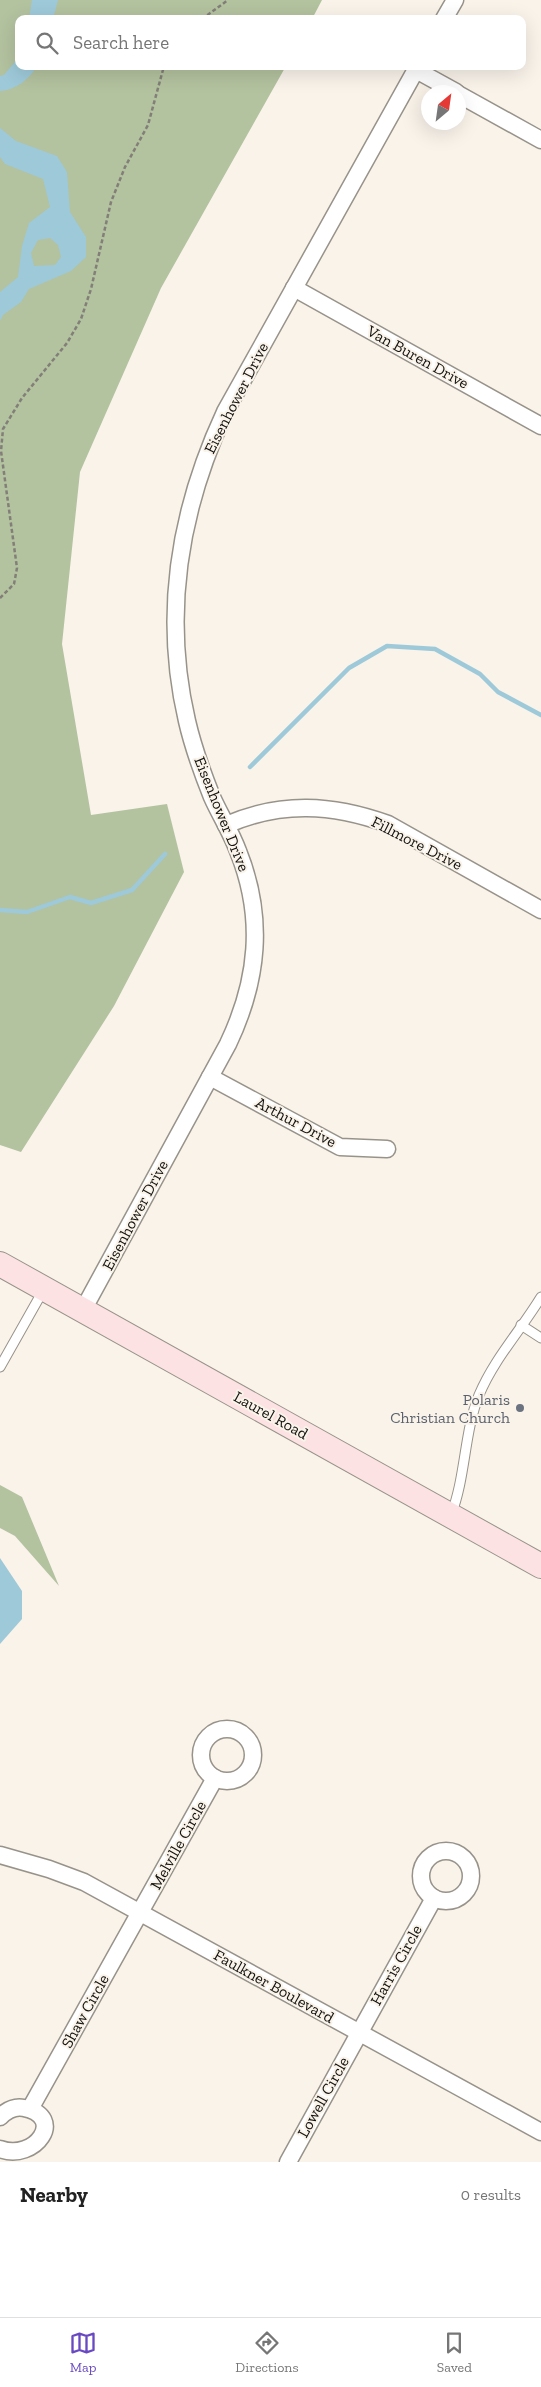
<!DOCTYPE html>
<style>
:root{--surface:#fff;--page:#f6f6f6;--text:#222;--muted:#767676;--line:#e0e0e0;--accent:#6949c2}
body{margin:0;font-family:"Zilla Slab",serif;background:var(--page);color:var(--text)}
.compass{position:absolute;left:421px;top:85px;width:45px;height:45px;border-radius:50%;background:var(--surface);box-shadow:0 5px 20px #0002;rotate:29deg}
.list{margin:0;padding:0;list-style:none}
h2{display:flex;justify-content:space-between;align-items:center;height:65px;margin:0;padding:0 20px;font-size:21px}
h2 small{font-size:16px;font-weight:400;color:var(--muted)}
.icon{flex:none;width:28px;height:28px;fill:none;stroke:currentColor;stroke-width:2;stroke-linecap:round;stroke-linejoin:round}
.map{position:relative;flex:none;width:541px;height:2162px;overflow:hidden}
.search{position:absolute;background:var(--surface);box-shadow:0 5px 20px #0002;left:15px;right:15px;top:15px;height:55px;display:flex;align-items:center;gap:12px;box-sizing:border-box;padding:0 18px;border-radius:10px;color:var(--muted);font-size:19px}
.sheet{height:155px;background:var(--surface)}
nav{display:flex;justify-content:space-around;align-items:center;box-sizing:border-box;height:70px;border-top:1px solid var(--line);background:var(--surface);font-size:14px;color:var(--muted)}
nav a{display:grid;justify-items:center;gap:2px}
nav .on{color:var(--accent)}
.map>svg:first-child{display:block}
</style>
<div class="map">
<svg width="541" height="2162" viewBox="0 0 541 2162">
<rect width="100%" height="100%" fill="#f9f3ea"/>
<g fill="#b3c29f">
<path d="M 0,0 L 322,0 L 312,19 L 19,19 L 19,66 L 286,66 L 161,288 L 80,472 L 62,644 L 91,815 L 167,804 L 184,872 L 114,1006 L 21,1152 L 0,1145 Z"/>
<path d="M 0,1485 L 22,1497 L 59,1586 L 15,1536 L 0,1528 Z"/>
</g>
<g fill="#9ec9d9" fill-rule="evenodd">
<path d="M 32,0 L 58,0 L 53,19 L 29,19 Z"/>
<path d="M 19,57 L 19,66 L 37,66 C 29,80 15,90 0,91 L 0,76 L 4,75 Z"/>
<path d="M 0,128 L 16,141 L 57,156 L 67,172 L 70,212 L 86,237 L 86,257 L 71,271 L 29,289 L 21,302 L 3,315 L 0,321 L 0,292 L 18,277 L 22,246 L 29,223 L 50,207 L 43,179 L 5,164 L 0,157 ZM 50,238 L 58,245 L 61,257 L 55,265 L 34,266 L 31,253 L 38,240 Z"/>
<path d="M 0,1558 L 22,1591 L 22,1619 L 0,1644 Z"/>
</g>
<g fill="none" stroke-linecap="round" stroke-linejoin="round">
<g stroke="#9ec9d9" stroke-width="4.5">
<path d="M 250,767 L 349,668 L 387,646 L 435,649 L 480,674 L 498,692 L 541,715"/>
<path d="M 0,910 L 27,912 L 70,897 L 91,903 L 132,890 L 165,854"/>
</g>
<g stroke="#98938a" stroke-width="11">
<g id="lane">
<path d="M 521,1325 L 541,1338"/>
<path d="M 0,1367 L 44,1289"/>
<path d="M 451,1515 C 466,1476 464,1432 479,1395 C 494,1359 521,1330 541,1297"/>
</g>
</g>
<g stroke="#98938a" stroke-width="19">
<g id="street">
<path d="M 444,19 L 455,0"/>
<path d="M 416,70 L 456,92"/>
<path d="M 458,94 L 541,140"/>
<path d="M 294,288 L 541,426"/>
<path d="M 226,825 C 281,801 332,804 388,824 L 541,910"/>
<path d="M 210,1077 L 340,1147 L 387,1149"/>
<path d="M 83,1310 L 228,1044 C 258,981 265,918 238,851 C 231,832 220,815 212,797 C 202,772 193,747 187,721 C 162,614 179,511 225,412 L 418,66"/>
<circle cx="227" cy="1755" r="26"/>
<circle cx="446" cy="1876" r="25"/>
<path d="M 0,1855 L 49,1869 L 84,1882 L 541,2132"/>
<path d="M 30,2109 L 215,1778"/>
<path d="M 0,2117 C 7,2110 15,2106 24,2108 C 67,2117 35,2162 0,2149"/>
<path d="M 288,2162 L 434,1898"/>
</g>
</g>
<g stroke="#98938a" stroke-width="26">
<path id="secondary" d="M 0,1264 L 541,1566"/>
</g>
<g stroke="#827f78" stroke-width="2.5" stroke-dasharray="4 2.5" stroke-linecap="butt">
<path d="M 202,19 L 228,0"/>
<path d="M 0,598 L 14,584 L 17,568 L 1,451 L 3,429 L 22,398 L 67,343 L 81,319 L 91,289 L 111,202 L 125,167 L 148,125 L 164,66"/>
</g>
<use href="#lane" stroke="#fff" stroke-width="9"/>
<use href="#street" stroke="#fff" stroke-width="16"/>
<use href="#secondary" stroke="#fce2e3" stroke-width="24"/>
</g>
<circle fill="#6b7280" stroke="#f9f3ea" stroke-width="2" cx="520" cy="1408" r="5"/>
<g text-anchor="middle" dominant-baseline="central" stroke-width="4" stroke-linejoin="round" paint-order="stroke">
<g font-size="16" fill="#13120e" stroke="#f9f3ea">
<text transform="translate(418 357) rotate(29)">Van Buren Drive</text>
<text transform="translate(236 398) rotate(-63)">Eisenhower Drive</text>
<text transform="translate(222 814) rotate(68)">Eisenhower Drive</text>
<text transform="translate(417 843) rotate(27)">Fillmore Drive</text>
<text transform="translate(296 1122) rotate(28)">Arthur Drive</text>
<text transform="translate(135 1215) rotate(-62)">Eisenhower Drive</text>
<text transform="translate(271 1415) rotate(29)">Laurel Road</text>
<text transform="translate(178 1845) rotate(-61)">Melville Circle</text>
<text transform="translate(396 1965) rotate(-61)">Harris Circle</text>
<text transform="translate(274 1986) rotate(29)">Faulkner Boulevard</text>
<text transform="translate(85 2011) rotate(-61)">Shaw Circle</text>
<text transform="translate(323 2097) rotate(-61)">Lowell Circle</text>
</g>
<g font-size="16" fill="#5b616d" stroke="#f9f3ea" text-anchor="end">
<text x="510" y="1399">Polaris<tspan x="510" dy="18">Christian Church</tspan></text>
</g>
</g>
</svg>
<svg class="compass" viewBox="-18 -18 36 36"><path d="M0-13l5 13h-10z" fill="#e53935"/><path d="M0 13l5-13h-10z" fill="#767676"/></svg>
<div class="search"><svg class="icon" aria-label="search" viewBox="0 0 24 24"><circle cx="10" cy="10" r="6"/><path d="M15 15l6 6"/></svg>Search here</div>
</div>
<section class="sheet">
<h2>Nearby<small>0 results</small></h2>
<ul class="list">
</ul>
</section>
<nav>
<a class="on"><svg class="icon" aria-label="map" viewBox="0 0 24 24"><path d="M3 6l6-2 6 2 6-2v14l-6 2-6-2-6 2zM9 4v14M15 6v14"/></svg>Map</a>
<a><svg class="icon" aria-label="directions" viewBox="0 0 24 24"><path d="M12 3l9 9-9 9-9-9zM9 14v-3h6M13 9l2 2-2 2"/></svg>Directions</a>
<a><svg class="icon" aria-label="saved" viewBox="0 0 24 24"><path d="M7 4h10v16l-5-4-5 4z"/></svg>Saved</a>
</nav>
